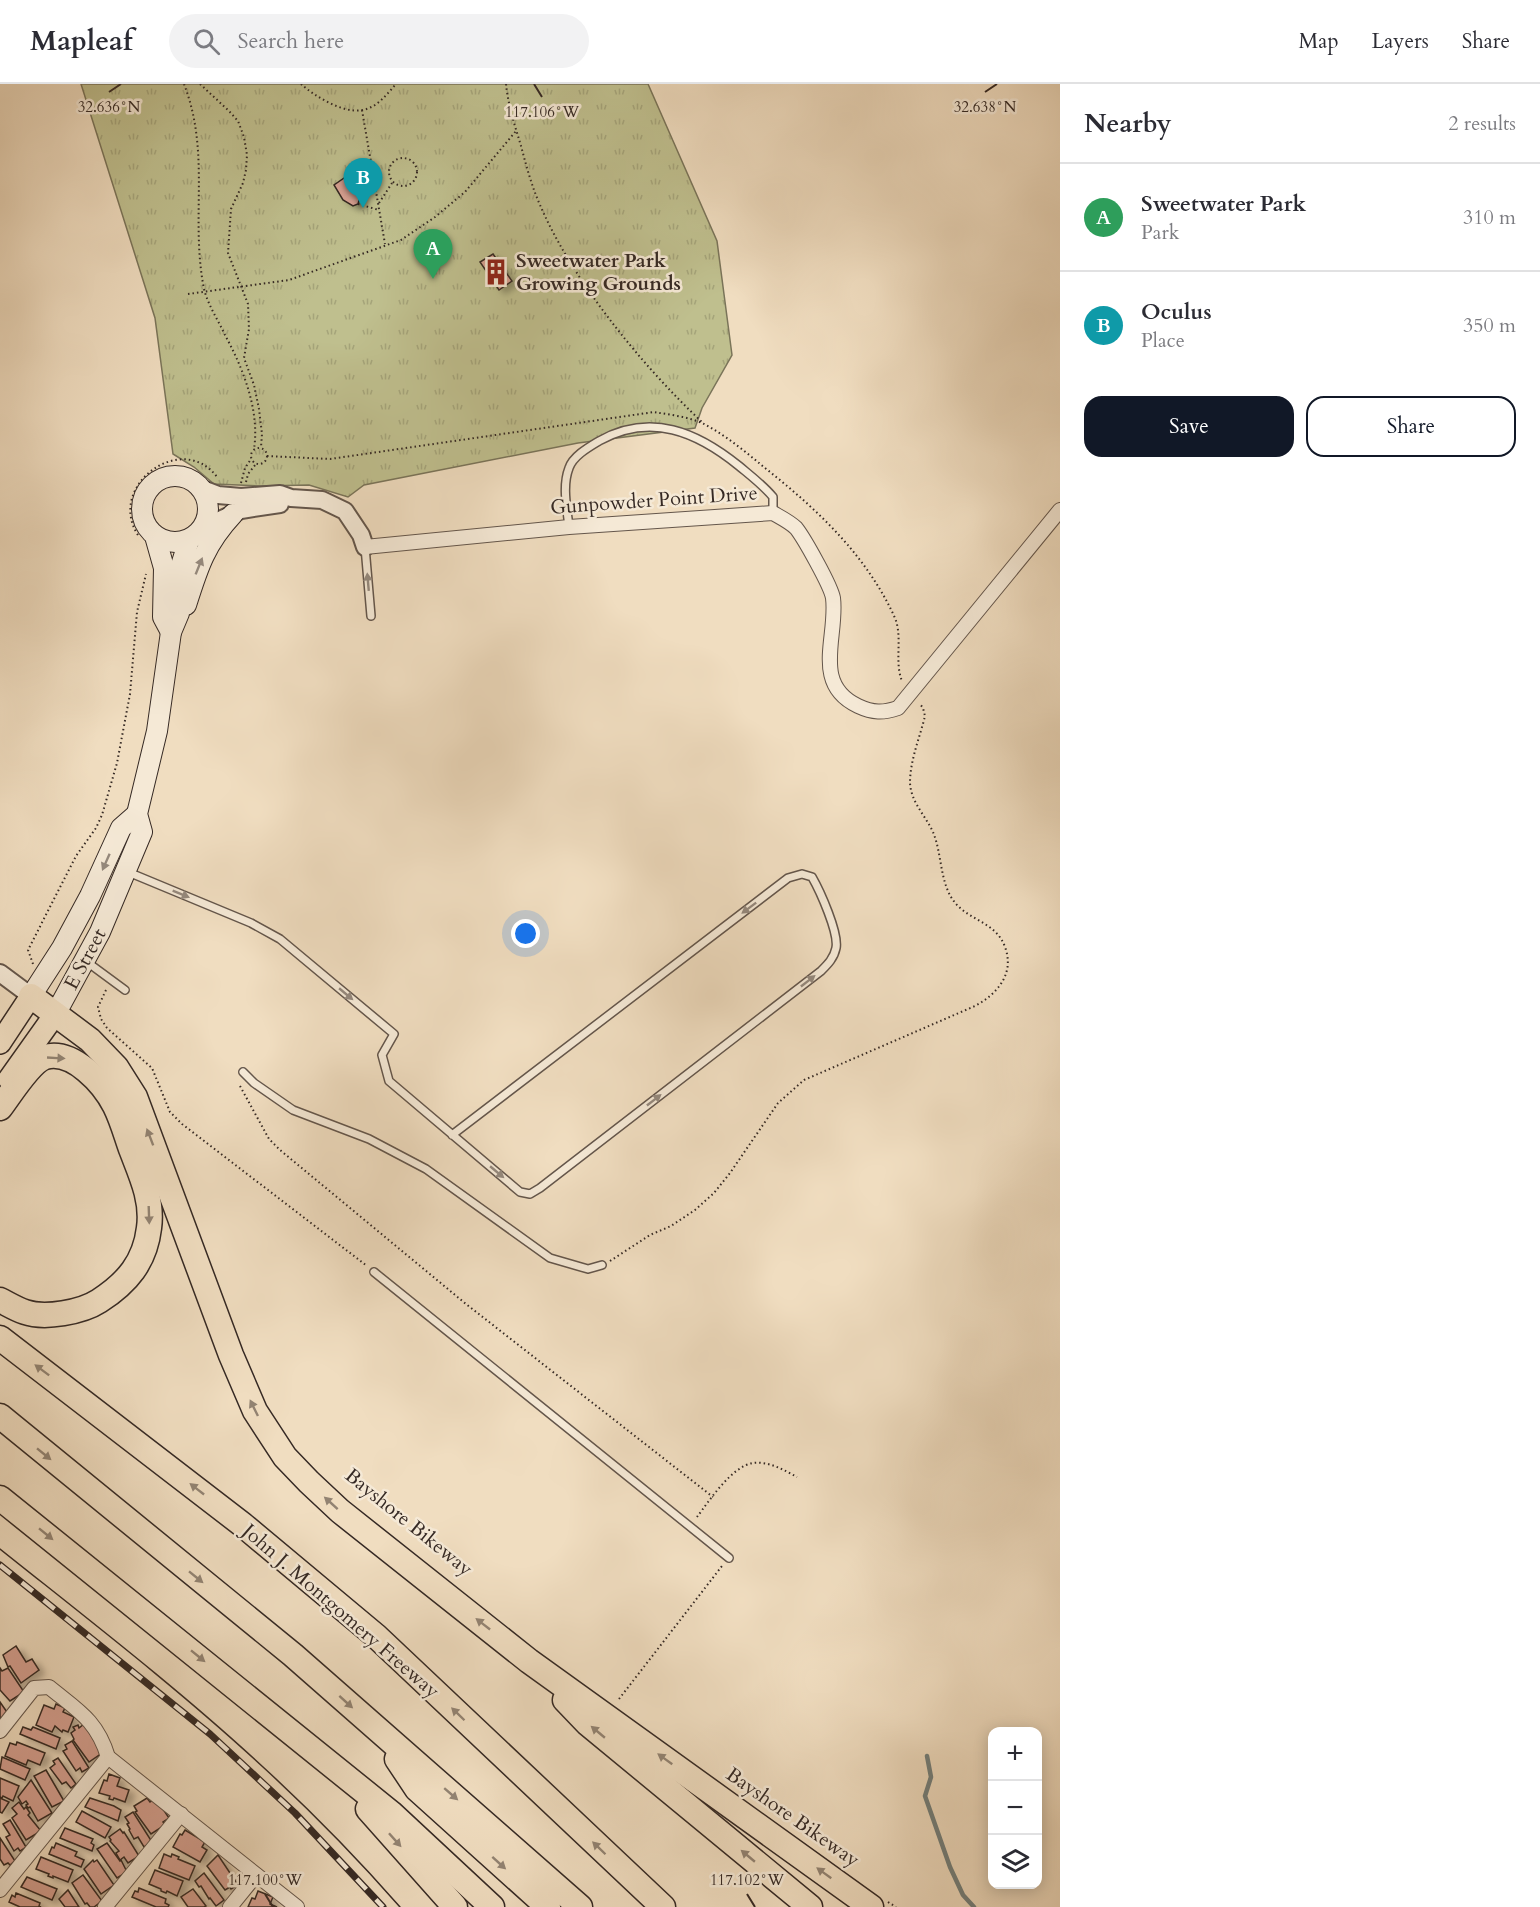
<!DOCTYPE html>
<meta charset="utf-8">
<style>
:root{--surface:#fff;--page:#f2f2f3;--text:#2b2b33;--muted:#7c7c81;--line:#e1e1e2;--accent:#111827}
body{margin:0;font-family:Cardo,serif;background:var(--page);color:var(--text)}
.controls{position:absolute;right:18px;bottom:18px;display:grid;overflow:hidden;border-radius:12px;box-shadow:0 3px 15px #0003}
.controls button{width:54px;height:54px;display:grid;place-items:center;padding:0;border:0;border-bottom:2px solid var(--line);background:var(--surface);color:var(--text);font:30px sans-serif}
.you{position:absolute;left:526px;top:850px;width:21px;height:21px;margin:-15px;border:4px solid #fff;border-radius:50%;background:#1a73e8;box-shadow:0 0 0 9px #1a73e833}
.badge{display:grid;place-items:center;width:39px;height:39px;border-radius:50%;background:var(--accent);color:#fff;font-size:20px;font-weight:700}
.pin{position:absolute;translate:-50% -50px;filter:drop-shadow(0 2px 3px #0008)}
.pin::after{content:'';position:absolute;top:32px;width:21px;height:18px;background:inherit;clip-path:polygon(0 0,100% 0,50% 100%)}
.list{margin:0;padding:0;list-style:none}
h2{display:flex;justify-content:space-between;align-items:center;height:78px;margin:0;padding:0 24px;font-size:26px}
h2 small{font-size:20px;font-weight:400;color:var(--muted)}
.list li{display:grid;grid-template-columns:39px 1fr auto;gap:18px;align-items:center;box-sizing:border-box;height:108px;padding:0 24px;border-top:2px solid var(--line)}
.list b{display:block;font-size:22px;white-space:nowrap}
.list p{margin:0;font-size:20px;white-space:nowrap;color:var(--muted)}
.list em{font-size:20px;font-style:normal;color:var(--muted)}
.actions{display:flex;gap:12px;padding:18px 24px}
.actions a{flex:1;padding:14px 0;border:2px solid var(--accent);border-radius:18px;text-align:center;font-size:21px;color:var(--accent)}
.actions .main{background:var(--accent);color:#fff}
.icon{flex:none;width:33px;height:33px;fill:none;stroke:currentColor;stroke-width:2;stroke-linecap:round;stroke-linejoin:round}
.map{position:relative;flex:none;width:1060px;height:1823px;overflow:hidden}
header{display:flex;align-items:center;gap:36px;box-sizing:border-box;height:84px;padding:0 30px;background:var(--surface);border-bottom:2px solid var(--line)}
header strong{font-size:28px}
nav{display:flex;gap:33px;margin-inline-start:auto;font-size:21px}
.search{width:420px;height:54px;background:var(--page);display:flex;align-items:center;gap:15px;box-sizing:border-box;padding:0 21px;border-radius:33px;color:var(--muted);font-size:22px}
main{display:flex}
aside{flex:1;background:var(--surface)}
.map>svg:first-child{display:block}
</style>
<header>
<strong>Mapleaf</strong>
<div class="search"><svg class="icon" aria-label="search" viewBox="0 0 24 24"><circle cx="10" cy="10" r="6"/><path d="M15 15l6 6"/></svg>Search here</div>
<nav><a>Map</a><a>Layers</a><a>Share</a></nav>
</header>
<main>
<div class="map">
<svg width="1060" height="1823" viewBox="0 0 1060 1823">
<defs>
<pattern id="park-tufts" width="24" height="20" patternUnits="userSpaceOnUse" patternTransform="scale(1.5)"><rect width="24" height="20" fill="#bfbf8e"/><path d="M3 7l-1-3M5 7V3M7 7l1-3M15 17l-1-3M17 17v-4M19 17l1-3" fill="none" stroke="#a5a47a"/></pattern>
<filter id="shadow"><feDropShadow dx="6" dy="4" stdDeviation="3" flood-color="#0004"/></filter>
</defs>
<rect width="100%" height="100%" fill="#f0ddc0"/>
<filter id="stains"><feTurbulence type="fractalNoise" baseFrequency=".00333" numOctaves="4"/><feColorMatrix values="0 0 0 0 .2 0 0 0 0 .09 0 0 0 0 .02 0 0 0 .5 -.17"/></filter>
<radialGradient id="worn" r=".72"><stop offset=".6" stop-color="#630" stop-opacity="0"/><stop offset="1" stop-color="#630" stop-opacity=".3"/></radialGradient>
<path fill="url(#park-tufts)" stroke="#7a7459" stroke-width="1.5" d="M 81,0 L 648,0 L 717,157 L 732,271 L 702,324 L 695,344 L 578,359 L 364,401 L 348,413 L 309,401 L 260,402 L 214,400 L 194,383 L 173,370 L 155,234 Z"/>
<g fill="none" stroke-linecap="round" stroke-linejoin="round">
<path stroke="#73807d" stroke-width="4.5" d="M 927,1672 L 931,1693 L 925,1712 L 950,1783 L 963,1811 L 974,1823"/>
</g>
<g fill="#d7a192" stroke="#352924" stroke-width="1.5" filter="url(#shadow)">
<path d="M 347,92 L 360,113 L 358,120 L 353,122 L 343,116 L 334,101 Z"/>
<path d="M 493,170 L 512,197 L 499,206 L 480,178 Z"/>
<path d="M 16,1562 L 26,1578 L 32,1575 L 39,1586 L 21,1599 L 10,1582 L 8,1583 L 3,1571 Z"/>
<path d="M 0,1584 L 2,1587 L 8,1584 L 24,1608 L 10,1617 L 0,1606 Z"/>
<path d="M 0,1618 L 9,1631 L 2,1635 L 0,1633 Z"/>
<path d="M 56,1620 L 65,1624 L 63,1628 L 74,1633 L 68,1648 L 63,1646 L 62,1648 L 55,1642 L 52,1648 L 36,1641 L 44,1621 L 54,1625 Z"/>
<path d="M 84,1640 L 102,1669 L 89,1678 L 73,1656 L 74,1655 L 71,1649 L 75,1646 L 73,1643 L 78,1641 L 79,1644 Z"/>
<path d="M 23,1643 L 31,1646 L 33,1643 L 60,1654 L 56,1665 L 20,1650 Z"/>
<path d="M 72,1657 L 89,1684 L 82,1688 L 80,1684 L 76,1687 L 63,1667 L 67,1665 L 65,1661 Z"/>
<path d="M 17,1658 L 45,1669 L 40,1681 L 28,1676 L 26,1681 L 5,1672 L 10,1659 L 16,1661 Z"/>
<path d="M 2,1673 L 30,1685 L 25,1696 L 0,1685 Z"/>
<path d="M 58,1674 L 76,1700 L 71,1704 L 66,1698 L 62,1700 L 50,1684 L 55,1680 L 53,1677 Z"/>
<path d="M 46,1686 L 64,1717 L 52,1723 L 34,1692 Z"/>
<path d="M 109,1690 L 120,1694 L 117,1702 L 129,1706 L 125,1718 L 114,1714 L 113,1716 L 109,1715 L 110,1712 L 99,1709 L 104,1696 L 107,1697 Z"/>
<path d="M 0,1694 L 19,1702 L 13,1717 L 3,1712 L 2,1714 L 0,1713 Z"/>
<path d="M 31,1696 L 52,1729 L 38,1737 L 30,1723 L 28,1724 L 26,1721 L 28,1720 L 26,1717 L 22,1720 L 18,1713 Z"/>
<path d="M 0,1714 L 9,1718 L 2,1729 L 0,1728 Z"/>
<path d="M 90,1714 L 114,1722 L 121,1726 L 118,1737 L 85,1723 Z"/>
<path d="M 147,1714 L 150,1718 L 153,1716 L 161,1722 L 169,1734 L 163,1738 L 165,1741 L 151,1750 L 135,1728 L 137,1727 L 134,1722 Z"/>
<path d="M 19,1718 L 24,1725 L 26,1723 L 30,1729 L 28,1731 L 41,1747 L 26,1756 L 12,1734 L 17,1730 L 12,1724 Z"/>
<path d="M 82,1727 L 111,1743 L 105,1754 L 76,1738 Z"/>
<path d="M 133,1728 L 152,1758 L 144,1763 L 138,1753 L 134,1755 L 129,1746 L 130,1745 L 127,1740 L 129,1739 L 125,1733 Z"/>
<path d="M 10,1736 L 26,1763 L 20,1767 L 18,1764 L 14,1767 L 6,1753 L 10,1751 L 3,1740 Z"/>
<path d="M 65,1744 L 93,1755 L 91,1759 L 94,1761 L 92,1767 L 60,1754 Z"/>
<path d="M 120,1745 L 123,1749 L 124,1748 L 139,1772 L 128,1779 L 124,1773 L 120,1776 L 116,1769 L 119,1767 L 110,1757 L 111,1756 L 109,1753 Z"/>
<path d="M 185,1746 L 205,1758 L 202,1763 L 207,1766 L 200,1778 L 173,1763 L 180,1750 L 182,1751 Z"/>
<path d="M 0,1754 L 15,1777 L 10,1781 L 8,1779 L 4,1781 L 0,1775 Z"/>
<path d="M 56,1759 L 77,1768 L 75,1772 L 84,1776 L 81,1783 L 49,1770 L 52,1763 L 54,1764 Z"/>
<path d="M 107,1759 L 120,1777 L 121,1776 L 127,1788 L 117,1794 L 97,1765 Z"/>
<path d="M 164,1770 L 171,1773 L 172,1770 L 179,1773 L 178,1775 L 195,1782 L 189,1796 L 159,1784 Z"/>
<path d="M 218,1771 L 238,1801 L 231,1805 L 230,1803 L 225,1806 L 207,1782 Z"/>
<path d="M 41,1773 L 73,1786 L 68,1798 L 53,1792 L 53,1794 L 48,1792 L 49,1790 L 36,1785 Z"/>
<path d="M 93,1776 L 94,1778 L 97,1776 L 114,1801 L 101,1810 L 84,1785 Z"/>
<path d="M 155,1786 L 183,1797 L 177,1812 L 167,1807 L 166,1809 L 161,1807 L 161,1805 L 149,1800 Z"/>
<path d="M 204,1789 L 224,1816 L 216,1822 L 210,1814 L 209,1815 L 201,1802 L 199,1803 L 195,1797 Z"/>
<path d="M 83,1791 L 102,1817 L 94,1823 L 90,1823 L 87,1819 L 85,1820 L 72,1799 Z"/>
<path d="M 27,1793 L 57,1805 L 52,1816 L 21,1803 Z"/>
<path d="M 139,1804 L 166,1815 L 165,1819 L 169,1821 L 168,1823 L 156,1823 L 132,1813 L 135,1807 L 138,1808 Z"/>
<path d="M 193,1805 L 206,1822 L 204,1823 L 188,1823 L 181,1813 Z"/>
<path d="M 68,1806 L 79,1823 L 65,1823 L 59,1815 Z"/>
<path d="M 258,1807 L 273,1813 L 270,1820 L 277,1823 L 248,1823 L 252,1814 L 255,1815 Z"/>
<path d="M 16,1809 L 40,1819 L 39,1822 L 41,1823 L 20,1823 L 9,1818 L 12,1811 L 15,1813 Z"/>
</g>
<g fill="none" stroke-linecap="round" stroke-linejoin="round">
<g stroke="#64564b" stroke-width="10">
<g id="service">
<path d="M 569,443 C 567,424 562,402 569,384 C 573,372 589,363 599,357 C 651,328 697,348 739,382 C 751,392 763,401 773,413 L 773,429"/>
<path d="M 365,463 L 371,532"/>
<path d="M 128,788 L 251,839 L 280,855 L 394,950 L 382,971 L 389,997 L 520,1108 L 530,1110 L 540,1104 L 821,887 C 828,880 834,874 836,864 C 839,849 820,807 812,793 L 802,790 L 788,794 L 452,1051"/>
<path d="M 87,878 L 125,906"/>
<path d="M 243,988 L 254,999 L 293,1026 L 369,1055 L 426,1085 L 550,1174 L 588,1185 L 602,1181"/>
<path d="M 374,1188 L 729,1474"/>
</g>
</g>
<g stroke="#64564b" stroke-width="16">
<g id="minor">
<path d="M 365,463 L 569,443 L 773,429 C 780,433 790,438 796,444 C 804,454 831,502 833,514 C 838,552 811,600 858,622 C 873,629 883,629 898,624 L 1060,426"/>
<path d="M 0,1647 L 34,1604 L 49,1603 C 77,1626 97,1636 108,1673 L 297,1823"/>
<path d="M 0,1806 L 108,1673"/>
<path d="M 105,1823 L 181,1730"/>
<path d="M 230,1823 L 256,1791"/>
</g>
</g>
<g stroke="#64564b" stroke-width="20">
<g id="tertiary">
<path d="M 200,404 L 218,411 L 241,413 L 280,410 L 291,414 L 322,416 L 345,427 L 361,451 L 365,463"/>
<path d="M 203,444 L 241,426 L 280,420"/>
<path d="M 0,889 L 31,912"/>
</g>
</g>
<g stroke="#352924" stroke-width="22">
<g id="secondary">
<circle cx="175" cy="425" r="33"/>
<path d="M 155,452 L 164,484 L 163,533 L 171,548"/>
<path d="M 186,521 C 198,483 205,460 233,430"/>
<path d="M 31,912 L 62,864 L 90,812 L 121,744 L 137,730"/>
<path d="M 56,929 L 100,848 L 142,748 L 137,730 L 157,647 L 171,548 L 179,529 L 180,485 L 189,456"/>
</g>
</g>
<g stroke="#352924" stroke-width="24">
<g id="primary">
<path d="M 0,959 L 31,912"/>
<path d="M 9,995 L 56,929"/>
</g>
</g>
<g stroke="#352924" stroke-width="27">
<g id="motorway">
<path d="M 31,912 L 90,956 L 116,983 L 135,1013 L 231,1271 L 255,1327 L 285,1373 L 309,1398 L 340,1427 L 529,1577 L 871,1823"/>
<path d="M 0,1024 C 10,1011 30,978 45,973 C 73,965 104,1000 115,1022 C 122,1036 126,1051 131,1065 C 141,1091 153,1116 149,1144 C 145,1178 127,1199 99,1217 C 82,1228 45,1235 25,1228 C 16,1225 8,1220 0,1216"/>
<path d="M 0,1254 L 243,1441 L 376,1552 L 663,1823"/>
<path d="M 0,1332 L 293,1571 L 580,1823"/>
<path d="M 0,1414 L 391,1729 L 492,1823"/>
<path d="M 565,1616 L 587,1639 L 810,1823"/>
<path d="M 397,1675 L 417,1705 L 548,1823"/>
<path d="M 368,1725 L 455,1823"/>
</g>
</g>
<g stroke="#352924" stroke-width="2" stroke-dasharray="1.5 3" stroke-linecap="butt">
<path d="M 184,0 C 211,70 190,134 204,205 C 208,221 218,236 225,251 C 243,284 260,327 254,365"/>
<path d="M 200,0 L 229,27 L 238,37 L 244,53 L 247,71 L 246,86 L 243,99 L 231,125 L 228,169 L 248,220 L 249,245 L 244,274 L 254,301 L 259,325 L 262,350 L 261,363"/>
<path d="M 301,0 C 314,12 344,30 362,26 C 377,24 387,10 396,0"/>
<path d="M 506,0 C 508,21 515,42 521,62 C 525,77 529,92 534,106 C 564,187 640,280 703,339"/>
<path d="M 362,26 L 385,160"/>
<circle cx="403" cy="88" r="14"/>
<path d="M 379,119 L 392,99"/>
<path d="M 358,120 L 379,126"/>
<path d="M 188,210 L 289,196 L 401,156 L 435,133 L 465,108 L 516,47"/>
<circle cx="259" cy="372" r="8"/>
<path d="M 267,372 L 330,375 L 654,328 C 671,331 691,333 706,341 C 728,353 747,369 765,384 C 818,426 867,472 895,534 C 903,554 894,577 902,597"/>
<path d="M 246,398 L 248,390 L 256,380"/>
<path d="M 241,399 L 245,384 L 251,375"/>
<path d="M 138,451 C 106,402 182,346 217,393"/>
<path d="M 33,880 L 28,866 L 76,772 L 96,744 L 102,731 L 117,679 L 130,610 L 137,528 L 146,490"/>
<path d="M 106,906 L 98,923 L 101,935 L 107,944 L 152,984 L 170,1028 L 182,1040 L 367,1182"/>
<path d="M 240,1002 L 269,1055 L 280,1066 L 466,1220 L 713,1413"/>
<path d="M 610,1177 L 650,1151 L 671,1142 L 695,1126 L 714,1109 L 730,1089 L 778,1019 L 804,996 L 975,922 C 997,910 1015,890 1005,863 C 997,840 973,837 958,822 C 939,803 943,772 933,748 C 925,731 911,718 910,699 C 910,676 920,653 925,632 L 923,624 L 920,620"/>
<path d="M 697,1433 C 709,1417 732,1382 753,1379 C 769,1377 784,1386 797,1393"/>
<path d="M 619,1615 L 722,1482"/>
<path d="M 888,1818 L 896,1823"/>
</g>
<use href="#service" stroke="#f5e9d6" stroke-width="7"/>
<use href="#minor" stroke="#f5e9d6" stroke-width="14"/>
<use href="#tertiary" stroke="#f5e9d6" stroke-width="16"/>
<use href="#secondary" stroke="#f5e9d6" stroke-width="20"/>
<use href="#primary" stroke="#f0ddc0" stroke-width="21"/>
<use href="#motorway" stroke="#f0ddc0" stroke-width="24"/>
<path stroke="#352924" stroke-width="1.5" d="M 0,1465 C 89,1536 180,1606 263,1683 C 311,1727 357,1774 400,1823"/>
<g stroke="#352924" stroke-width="7">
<path id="rail" d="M 0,1481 L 210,1650 L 295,1729 L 383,1823"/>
</g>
<use href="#rail" stroke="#f5e9d6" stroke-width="4.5" stroke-dasharray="14" stroke-linecap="butt"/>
</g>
<defs><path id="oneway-solid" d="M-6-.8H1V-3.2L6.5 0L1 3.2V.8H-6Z" transform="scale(1.5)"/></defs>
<g fill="#95897d">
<use href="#oneway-solid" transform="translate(199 482) rotate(-68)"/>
<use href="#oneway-solid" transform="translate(368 498) rotate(-95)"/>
<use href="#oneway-solid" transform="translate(106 778) rotate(114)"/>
<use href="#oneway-solid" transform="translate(181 810) rotate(22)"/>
<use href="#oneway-solid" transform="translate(749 824) rotate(143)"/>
<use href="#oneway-solid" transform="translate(808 897) rotate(-38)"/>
<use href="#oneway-solid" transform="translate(346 910) rotate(40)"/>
<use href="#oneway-solid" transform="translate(654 1016) rotate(-38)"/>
<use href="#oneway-solid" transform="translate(497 1088) rotate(40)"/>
</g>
<g fill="#928372">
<use href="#oneway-solid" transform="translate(56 974) rotate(3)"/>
<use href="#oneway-solid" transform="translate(150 1053) rotate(-111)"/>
<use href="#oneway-solid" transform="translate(149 1131) rotate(88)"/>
<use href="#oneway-solid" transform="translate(42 1286) rotate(-143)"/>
<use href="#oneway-solid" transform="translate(254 1324) rotate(-116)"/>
<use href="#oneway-solid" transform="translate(44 1370) rotate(39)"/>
<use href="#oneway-solid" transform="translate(197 1405) rotate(-142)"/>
<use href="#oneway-solid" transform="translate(331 1419) rotate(-138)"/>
<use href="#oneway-solid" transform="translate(46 1450) rotate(39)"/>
<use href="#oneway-solid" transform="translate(196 1493) rotate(39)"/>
<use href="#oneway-solid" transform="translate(483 1540) rotate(-142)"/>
<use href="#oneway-solid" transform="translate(198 1572) rotate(39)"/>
<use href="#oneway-solid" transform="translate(346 1618) rotate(42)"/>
<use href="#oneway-solid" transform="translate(458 1630) rotate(-136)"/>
<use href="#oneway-solid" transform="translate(598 1648) rotate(-140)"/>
<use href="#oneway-solid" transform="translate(665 1675) rotate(-144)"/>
<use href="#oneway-solid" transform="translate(451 1710) rotate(41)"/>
<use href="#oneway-solid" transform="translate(395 1756) rotate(48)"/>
<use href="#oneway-solid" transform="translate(599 1764) rotate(-136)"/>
<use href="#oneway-solid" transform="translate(748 1772) rotate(-140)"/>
<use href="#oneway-solid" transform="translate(499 1779) rotate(42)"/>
<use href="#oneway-solid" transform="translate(824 1789) rotate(-144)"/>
</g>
<path fill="none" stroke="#352924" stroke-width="2" d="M 534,0 L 542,13M 109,8 L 121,0M 985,8 L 997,0M 265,1810 L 273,1823M 747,1810 L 755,1823"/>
<defs>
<g id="building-bare" transform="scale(2.07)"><path d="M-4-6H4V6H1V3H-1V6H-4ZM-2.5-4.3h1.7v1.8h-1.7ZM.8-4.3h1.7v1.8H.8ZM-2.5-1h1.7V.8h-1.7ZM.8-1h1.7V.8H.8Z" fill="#8f2418" stroke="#f5e9d6" stroke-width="2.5" paint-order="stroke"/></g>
</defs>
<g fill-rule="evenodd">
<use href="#building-bare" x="496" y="188"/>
</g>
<g text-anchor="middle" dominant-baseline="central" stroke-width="5" stroke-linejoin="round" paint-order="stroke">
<g font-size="20" font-weight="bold" fill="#352924" stroke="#f5e9d6" text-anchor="start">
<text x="516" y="176">Sweetwater Park<tspan x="516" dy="23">Growing Grounds</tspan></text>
</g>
<g font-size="20" fill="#352924" stroke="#f5e9d6">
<text transform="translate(654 416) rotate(-4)">Gunpowder Point Drive</text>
<text transform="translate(85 875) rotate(-62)">E Street</text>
<text transform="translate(409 1438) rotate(39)">Bayshore Bikeway</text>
<text transform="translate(341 1527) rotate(41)">John J. Montgomery Freeway</text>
<text transform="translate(793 1733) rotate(35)">Bayshore Bikeway</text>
</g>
</g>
<g font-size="15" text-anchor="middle" fill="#352924" stroke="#f5e9d6" stroke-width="5" stroke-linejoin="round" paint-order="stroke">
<text x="109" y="28">32.636°N</text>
<text x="985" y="28">32.638°N</text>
<text x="542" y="33">117.106°W</text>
<text x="265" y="1801">117.100°W</text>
<text x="747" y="1801">117.102°W</text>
</g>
<rect width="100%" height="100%" filter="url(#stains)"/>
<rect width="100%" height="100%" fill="url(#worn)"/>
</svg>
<div class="controls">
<button>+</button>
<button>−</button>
<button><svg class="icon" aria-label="layers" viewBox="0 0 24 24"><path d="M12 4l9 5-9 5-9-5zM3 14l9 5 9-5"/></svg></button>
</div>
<div class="you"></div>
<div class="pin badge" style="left:433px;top:195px;background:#2e9e5b">A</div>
<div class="pin badge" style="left:363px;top:124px;background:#0f9aa8">B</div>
</div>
<aside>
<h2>Nearby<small>2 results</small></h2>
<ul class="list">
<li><span class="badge" style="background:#2e9e5b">A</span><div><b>Sweetwater Park</b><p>Park</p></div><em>310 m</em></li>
<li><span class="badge" style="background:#0f9aa8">B</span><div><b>Oculus</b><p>Place</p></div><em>350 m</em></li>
</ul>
<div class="actions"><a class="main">Save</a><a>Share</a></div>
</aside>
</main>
